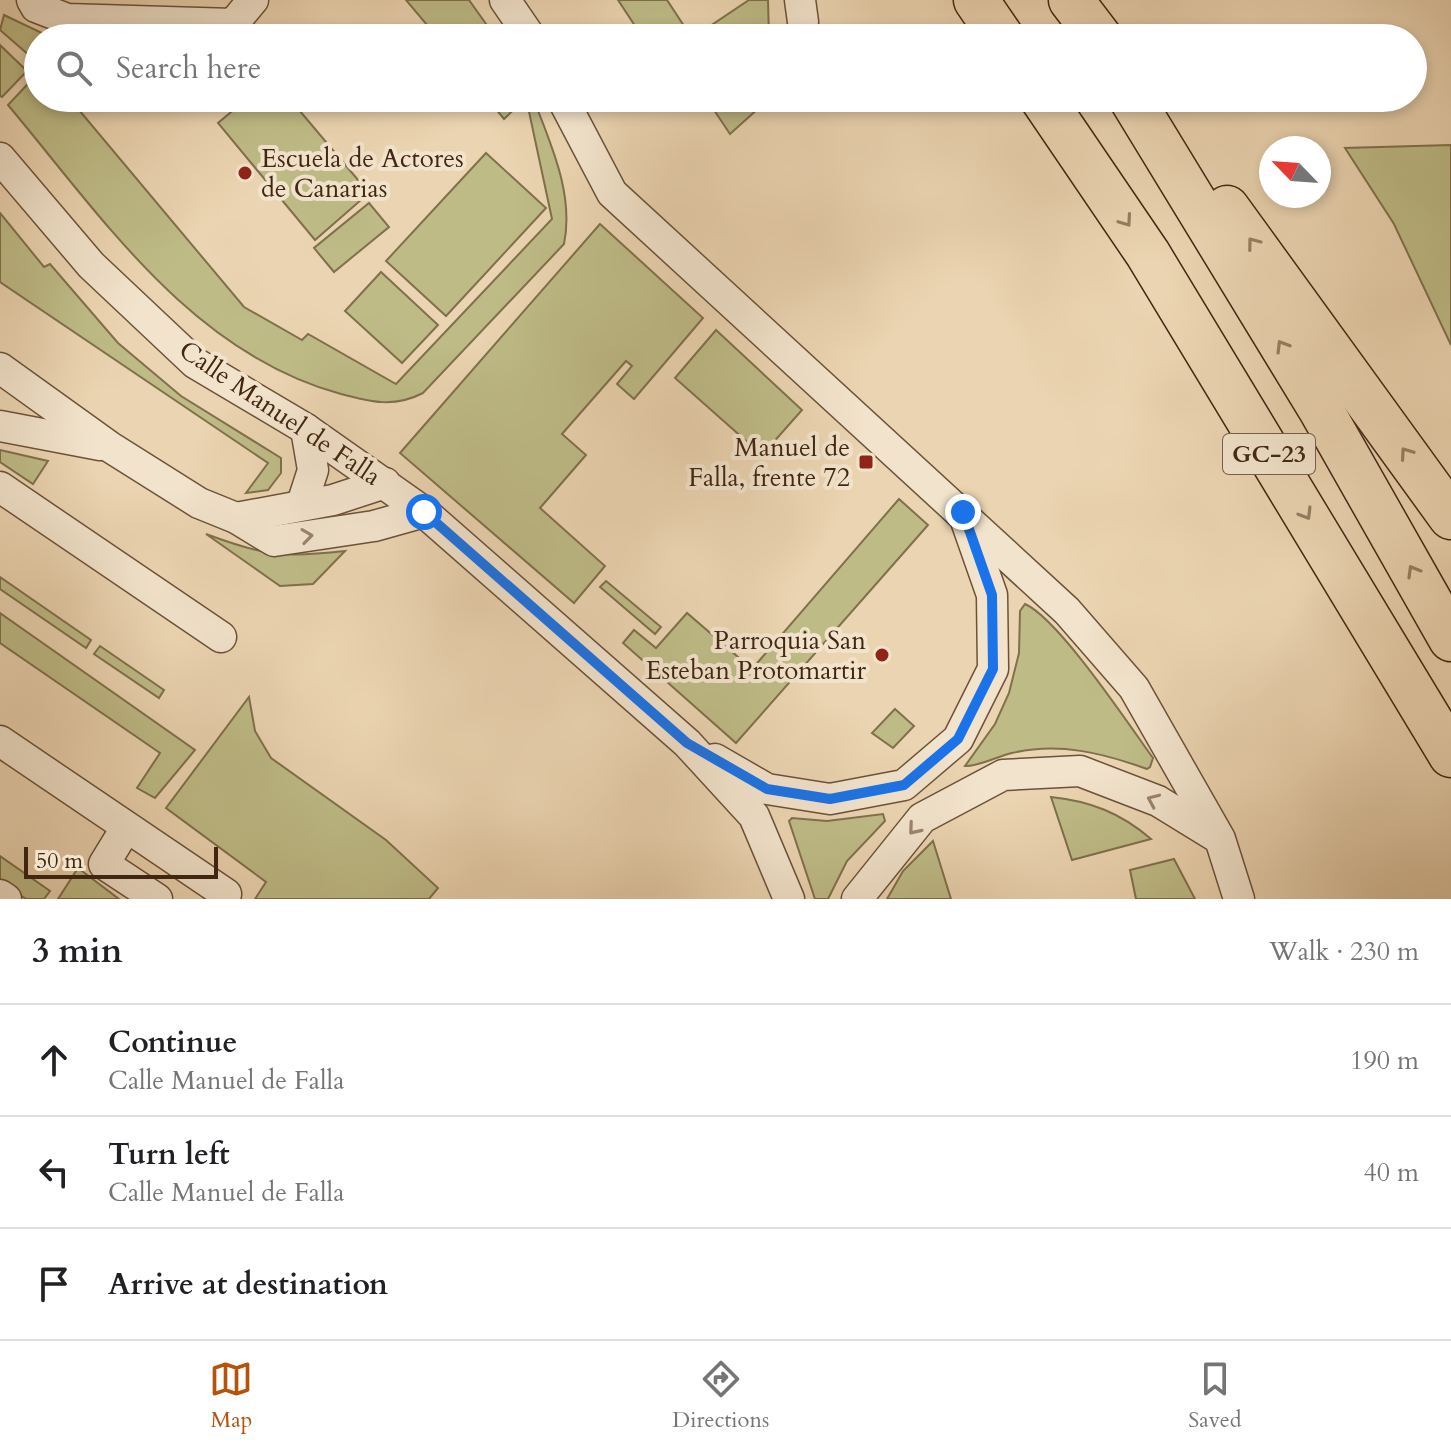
<!DOCTYPE html>
<meta charset="utf-8">
<style>
:root{--surface:#fff;--page:#f6f6f6;--text:#202124;--muted:#757577;--line:#e0e0e0;--accent:#b45309}
body{margin:0;font-family:Cardo,serif;background:var(--page);color:var(--text)}
.compass{position:absolute;left:1259px;top:136px;width:72px;height:72px;border-radius:50%;background:var(--surface);box-shadow:0 4px 12px #0003;rotate:295deg}
.scale{position:absolute;left:24px;bottom:20px;width:194px;box-sizing:border-box;padding-left:8px;border:4px solid #412611;border-top:0;font-size:22px;line-height:28px;white-space:nowrap;color:#412611;-webkit-text-stroke:6px #f2e3cc;paint-order:stroke}
.stop{position:absolute;width:24px;height:24px;margin:-18px;border:6px solid #1a73e8;border-radius:50%;background:#fff}
.stop.end{background:#1a73e8;border-color:#fff;box-shadow:0 2px 8px #0008}
.list{margin:0;padding:0;list-style:none}
h2{display:flex;justify-content:space-between;align-items:center;height:104px;margin:0;padding:0 32px;font-size:34px}
h2 small{font-size:26px;font-weight:400;color:var(--muted)}
.list li{display:grid;grid-template-columns:52px 1fr auto;gap:24px;align-items:center;box-sizing:border-box;height:112px;padding:0 32px;border-top:2px solid var(--line)}
.list b{display:block;font-size:30px;white-space:nowrap}
.list p{margin:0;font-size:26px;white-space:nowrap;color:var(--muted)}
.list em{font-size:26px;font-style:normal;color:var(--muted)}
.icon{flex:none;width:44px;height:44px;fill:none;stroke:currentColor;stroke-width:2;stroke-linecap:round;stroke-linejoin:round}
.map{position:relative;flex:none;width:1451px;height:899px;overflow:hidden}
.search{position:absolute;background:var(--surface);box-shadow:0 4px 12px #0003;left:24px;right:24px;top:24px;height:88px;display:flex;align-items:center;gap:20px;box-sizing:border-box;padding:0 28px;border-radius:44px;color:var(--muted);font-size:30px}
.sheet{height:440px;background:var(--surface)}
nav{display:flex;justify-content:space-around;align-items:center;box-sizing:border-box;height:112px;border-top:2px solid var(--line);background:var(--surface);font-size:22px;color:var(--muted)}
nav a{display:grid;justify-items:center;gap:4px}
nav .on{color:var(--accent)}
.map>svg:first-child{display:block}
</style>
<div class="map">
<svg width="1451" height="899" viewBox="0 0 1451 899">
<rect width="100%" height="100%" fill="#ebd4b1"/>
<filter id="stains"><feTurbulence type="fractalNoise" baseFrequency=".0025" numOctaves="4"/><feColorMatrix values="0 0 0 0 .2 0 0 0 0 .09 0 0 0 0 .02 0 0 0 .5 -.17"/></filter>
<radialGradient id="worn" r=".72"><stop offset=".6" stop-color="#630" stop-opacity="0"/><stop offset="1" stop-color="#630" stop-opacity=".3"/></radialGradient>
<g fill="#bebb87" stroke="#80704c" stroke-width="2">
<path d="M 406,0 L 469,0 L 496,38 L 438,38 Z"/>
<path d="M 618,0 L 667,0 L 692,38 L 749,0 L 768,0 L 769,38 L 643,38 Z"/>
<path d="M 4,15 L 44,34 L 46,38 L 38,38 L 38,63 L 0,30 Z"/>
<path d="M 0,45 L 27,71 L 2,97 L 0,96 Z"/>
<path d="M 38,73 L 38,98 L 69,98 L 244,307 L 302,340 L 308,334 L 396,384 L 552,219 L 528,107 L 535,103 C 552,147 574,196 564,244 L 423,393 C 394,408 371,402 341,394 C 191,353 102,217 8,105 Z"/>
<path d="M 248,98 L 289,98 L 369,193 L 315,240 L 218,123 Z"/>
<path d="M 487,98 L 526,98 L 504,119 Z"/>
<path d="M 706,98 L 770,98 L 730,134 Z"/>
<path d="M 1451,145 L 1451,345 L 1394,224 L 1345,148 Z"/>
<path d="M 486,153 L 546,208 L 446,316 L 386,261 Z"/>
<path d="M 369,203 L 389,227 L 334,272 L 314,248 Z"/>
<path d="M 0,213 L 44,267 L 50,264 L 118,343 L 181,396 L 281,458 L 281,473 L 268,490 L 246,493 L 268,463 L 0,282 Z"/>
<path d="M 600,224 L 703,318 L 634,399 L 617,384 L 632,366 L 626,361 L 562,434 L 586,455 L 540,508 L 605,566 L 574,603 L 400,453 Z"/>
<path d="M 381,272 L 438,325 L 402,363 L 345,311 Z"/>
<path d="M 716,330 L 802,410 L 762,455 L 675,378 Z"/>
<path d="M 0,450 L 48,461 L 33,484 L 0,462 Z"/>
<path d="M 899,499 L 928,525 L 736,743 L 623,643 L 634,630 L 656,648 L 687,613 L 752,669 Z"/>
<path d="M 206,534 C 265,556 282,558 345,551 L 313,584 L 280,586 Z"/>
<path d="M 0,577 L 91,640 L 86,648 L 0,589 Z"/>
<path d="M 606,581 L 661,627 L 655,634 L 600,587 Z"/>
<path d="M 1025,604 C 1059,619 1129,725 1153,758 L 1150,767 L 1147,769 C 1103,753 1059,742 1012,753 C 998,756 978,767 965,766 L 995,724 L 1009,693 L 1019,653 L 1020,611 Z"/>
<path d="M 0,613 L 195,750 L 155,798 L 137,788 L 160,753 L 0,643 Z"/>
<path d="M 100,646 L 164,690 L 159,698 L 94,654 Z"/>
<path d="M 249,697 L 255,731 L 271,758 L 386,840 L 438,888 L 429,899 L 255,899 L 266,882 L 166,808 Z"/>
<path d="M 895,709 L 914,726 L 893,748 L 872,733 Z"/>
<path d="M 1051,797 C 1090,801 1121,813 1151,839 L 1072,860 Z"/>
<path d="M 883,814 L 885,821 L 847,861 L 828,899 L 815,899 L 789,821 L 792,818 L 827,821 Z"/>
<path d="M 933,841 L 951,899 L 887,899 L 903,871 Z"/>
<path d="M 0,856 L 50,891 L 44,899 L 26,899 L 0,881 Z"/>
<path d="M 1174,859 L 1195,899 L 1136,899 L 1130,870 Z"/>
<path d="M 78,868 L 119,899 L 58,899 Z"/>
</g>
<g fill="none" stroke-linecap="round" stroke-linejoin="round">
<g stroke="#6c5239" stroke-width="33">
<g id="street">
<path d="M 32,0 L 36,7 L 67,19 L 233,24 L 253,0"/>
<path d="M 505,0 L 531,38"/>
<path d="M 800,0 L 803,22"/>
<path d="M 562,98 L 612,193 L 1067,611 L 1134,688 L 1220,839 L 1239,899"/>
<path d="M 0,158 L 91,265 L 195,363 L 306,429 L 424,512 L 687,743 L 754,816 L 789,899"/>
<path d="M 0,368 L 110,447 L 199,503 L 236,518 L 274,541 L 374,526 L 424,512"/>
<path d="M 0,426 L 100,445"/>
<path d="M 0,487 L 221,637"/>
<path d="M 302,504 L 313,470 L 306,429"/>
<path d="M 236,518 L 333,500 L 385,483"/>
<path d="M 0,741 L 226,894 L 223,899"/>
<path d="M 715,759 L 767,789 L 830,799 L 904,785 L 958,739 L 993,669 L 992,595 L 965,518"/>
<path d="M 126,828 L 104,864 L 157,899"/>
<path d="M 0,895 L 6,899"/>
<path d="M 857,899 L 922,818 L 1003,775 L 1080,771 L 1158,801 L 1215,836"/>
</g>
</g>
<g stroke="#412611" stroke-width="47">
<g id="highway">
<path d="M 976,0 L 1002,38"/>
<path d="M 1071,0 L 1100,38"/>
<path d="M 1042,98 L 1148,254 L 1451,755"/>
<path d="M 1131,98 L 1320,408 L 1451,639"/>
<path d="M 1227,208 L 1451,517"/>
</g>
</g>
<use href="#street" stroke="#f2e3cc" stroke-width="30"/>
<use href="#highway" stroke="#ebd4b1" stroke-width="44"/>
</g>
<defs><path id="oneway-chevron" d="M-2-3.5L2.5 0L-2 3.5" fill="none" stroke-width="1.6" stroke-linecap="round" stroke-linejoin="round" transform="scale(2)"/></defs>
<g stroke="#967d61">
<use href="#oneway-chevron" transform="translate(1126 221) rotate(55)"/>
<use href="#oneway-chevron" transform="translate(1253 243) rotate(-127)"/>
<use href="#oneway-chevron" transform="translate(1282 346) rotate(-121)"/>
<use href="#oneway-chevron" transform="translate(1406 453) rotate(-125)"/>
<use href="#oneway-chevron" transform="translate(1306 514) rotate(59)"/>
<use href="#oneway-chevron" transform="translate(1413 571) rotate(-120)"/>
</g>
<g stroke="#9a846e">
<use href="#oneway-chevron" transform="translate(307 536) rotate(-8)"/>
<use href="#oneway-chevron" transform="translate(1153 800) rotate(-156)"/>
<use href="#oneway-chevron" transform="translate(914 829) rotate(130)"/>
</g>
<g fill="none" stroke-linecap="round" stroke-linejoin="round">
<path stroke="#1a73e8" stroke-width="10" d="M 424,512 L 687,743 L 767,789 L 830,799 L 904,785 L 958,739 L 993,669 L 992,595 L 963,512"/>
</g>
<g fill="#8f2418" stroke="#f2e3cc" stroke-width="3">
<circle cx="245" cy="173" r="8"/>
<rect x="858" y="454" width="16" height="16" rx="4"/>
<circle cx="882" cy="655" r="8"/>
</g>
<g text-anchor="middle" dominant-baseline="central" stroke-width="8" stroke-linejoin="round" paint-order="stroke">
<rect fill="#f2e3cc" stroke="#765f49" stroke-width="2" x="1223" y="434" width="92" height="40" rx="6"/>
<g font-size="24" font-weight="bold" fill="#412611">
<text x="1269" y="454">GC-23</text>
</g>
<g font-size="26" fill="#412611" stroke="#f2e3cc" text-anchor="end">
<text x="261" y="158" text-anchor="start">Escuela de Actores<tspan x="261" dy="30">de Canarias</tspan></text>
<text x="850" y="447">Manuel de<tspan x="850" dy="30">Falla, frente 72</tspan></text>
<text x="866" y="640">Parroquia San<tspan x="866" dy="30">Esteban Protomartir</tspan></text>
</g>
<g font-size="26" fill="#412611" stroke="#f2e3cc">
<text transform="translate(280 413) rotate(34)">Calle Manuel de Falla</text>
</g>
</g>
<rect width="100%" height="100%" filter="url(#stains)"/>
<rect width="100%" height="100%" fill="url(#worn)"/>
</svg>
<svg class="compass" viewBox="-18 -18 36 36"><path d="M0-13l5 13h-10z" fill="#e53935"/><path d="M0 13l5-13h-10z" fill="#757577"/></svg>
<div class="scale">50 m</div>
<div class="stop" style="left:424px;top:512px"></div>
<div class="stop end" style="left:963px;top:512px"></div>
<div class="search"><svg class="icon" aria-label="search" viewBox="0 0 24 24"><circle cx="10" cy="10" r="6"/><path d="M15 15l6 6"/></svg>Search here</div>
</div>
<section class="sheet">
<h2>3 min<small>Walk · 230 m</small></h2>
<ul class="list">
<li><svg class="icon" aria-label="ahead" viewBox="0 0 24 24"><path d="M12 20V5M6 11l6-6 6 6"/></svg><div><b>Continue</b><p>Calle Manuel de Falla</p></div><em>190 m</em></li>
<li><svg class="icon" aria-label="left" viewBox="0 0 24 24"><path d="M17 20v-9H6M10 6l-5 5 5 5"/></svg><div><b>Turn left</b><p>Calle Manuel de Falla</p></div><em>40 m</em></li>
<li><svg class="icon" aria-label="arrive" viewBox="0 0 24 24"><path d="M6 21V4h12l-3 4 3 4H6"/></svg><div><b>Arrive at destination</b></div></li>
</ul>
</section>
<nav>
<a class="on"><svg class="icon" aria-label="map" viewBox="0 0 24 24"><path d="M3 6l6-2 6 2 6-2v14l-6 2-6-2-6 2zM9 4v14M15 6v14"/></svg>Map</a>
<a><svg class="icon" aria-label="directions" viewBox="0 0 24 24"><path d="M12 3l9 9-9 9-9-9zM9 14v-3h6M13 9l2 2-2 2"/></svg>Directions</a>
<a><svg class="icon" aria-label="saved" viewBox="0 0 24 24"><path d="M7 4h10v16l-5-4-5 4z"/></svg>Saved</a>
</nav>
